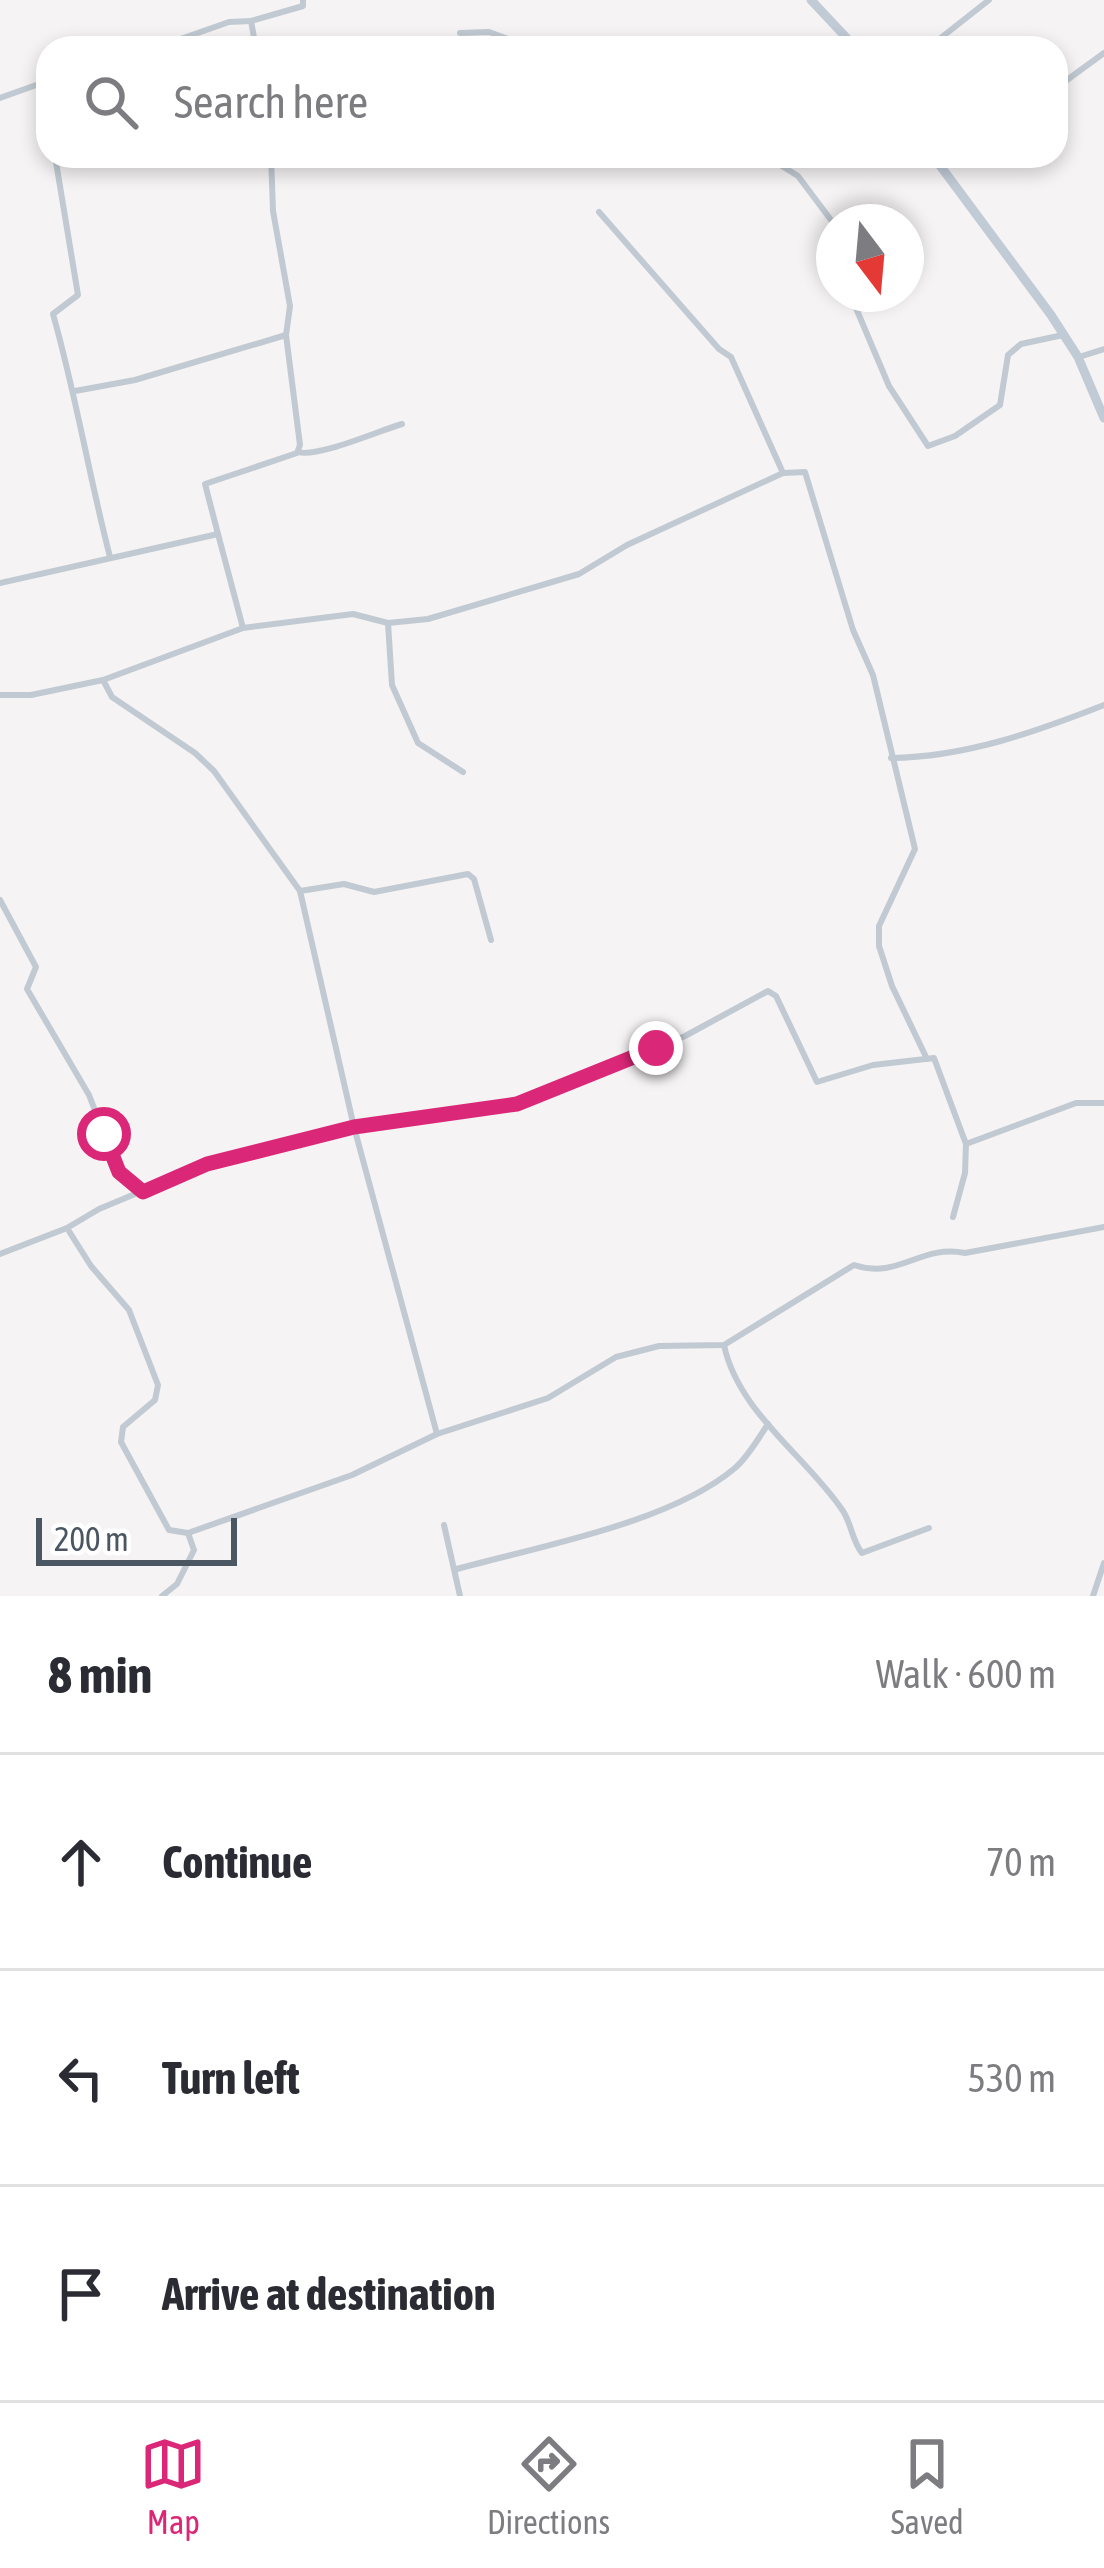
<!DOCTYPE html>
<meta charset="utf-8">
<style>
:root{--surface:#fff;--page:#f2f2f3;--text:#2b2b33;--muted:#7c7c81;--line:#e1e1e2;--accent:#db2777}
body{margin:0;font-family:"Asap Condensed",sans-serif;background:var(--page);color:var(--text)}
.compass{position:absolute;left:816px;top:204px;width:108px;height:108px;border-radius:50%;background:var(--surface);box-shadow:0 6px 18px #0003;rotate:164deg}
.scale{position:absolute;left:36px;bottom:30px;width:201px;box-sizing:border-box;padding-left:12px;border:6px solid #4a5661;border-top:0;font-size:33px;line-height:42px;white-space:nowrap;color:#4a5661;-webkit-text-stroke:9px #fff;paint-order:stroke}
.stop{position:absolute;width:36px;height:36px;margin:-27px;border:9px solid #db2777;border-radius:50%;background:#fff}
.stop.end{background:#db2777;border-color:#fff;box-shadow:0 3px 12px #0008}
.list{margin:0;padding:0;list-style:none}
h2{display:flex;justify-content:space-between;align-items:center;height:156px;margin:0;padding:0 48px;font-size:51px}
h2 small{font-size:39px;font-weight:400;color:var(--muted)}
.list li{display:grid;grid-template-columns:78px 1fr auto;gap:36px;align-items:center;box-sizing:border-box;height:216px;padding:0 48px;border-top:3px solid var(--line)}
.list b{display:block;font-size:45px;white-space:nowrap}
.list em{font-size:39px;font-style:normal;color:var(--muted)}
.icon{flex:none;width:66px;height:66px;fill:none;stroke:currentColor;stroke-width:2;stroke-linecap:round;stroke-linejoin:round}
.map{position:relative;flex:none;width:1104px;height:1596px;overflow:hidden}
.search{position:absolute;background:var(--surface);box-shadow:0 6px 18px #0003;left:36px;right:36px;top:36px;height:132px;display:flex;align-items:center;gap:30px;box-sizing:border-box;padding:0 42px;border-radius:36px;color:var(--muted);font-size:45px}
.sheet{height:804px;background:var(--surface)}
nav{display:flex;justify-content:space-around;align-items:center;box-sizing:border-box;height:168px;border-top:3px solid var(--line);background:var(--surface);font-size:33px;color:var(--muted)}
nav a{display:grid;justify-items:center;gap:6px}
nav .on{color:var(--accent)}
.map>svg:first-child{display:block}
</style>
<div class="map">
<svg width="1104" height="1596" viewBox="0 0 1104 1596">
<rect width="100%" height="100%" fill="#f5f3f3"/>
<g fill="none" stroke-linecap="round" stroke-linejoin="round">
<g stroke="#c1cad2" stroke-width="6">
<path d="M 460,33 L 489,32 L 533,48"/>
<path d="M 155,48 L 229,22 L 251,21"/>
<path d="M 256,48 L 251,21 L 303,6 L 303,0"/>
<path d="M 928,48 L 989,0"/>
<path d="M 39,85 L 48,117"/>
<path d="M 1056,88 L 1104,53"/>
<path d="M 0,98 L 39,84 L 48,77"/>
<path d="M 55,156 L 78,295 L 53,314 C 76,395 89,476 110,557"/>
<path d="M 766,156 L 798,176 L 834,224"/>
<path d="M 941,169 L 959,156"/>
<path d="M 850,294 L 889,386 L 928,446 L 955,436 L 1000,405 L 1008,355 L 1021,344 L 1063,335"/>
<path d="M 1079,357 L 1104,349"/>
<path d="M 75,391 L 135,380 L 286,335"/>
<path d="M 298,452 C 317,458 378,431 402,424"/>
<path d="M 783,473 L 805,472 L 853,630 L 873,675 L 915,849 L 879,926 L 879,946 L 892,986 L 927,1059"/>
<path d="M 218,534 L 205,484 L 297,453 L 300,445 L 286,335 L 290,306 L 273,211 L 271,156"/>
<path d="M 0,583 L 218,534 L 243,628 L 103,680 L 112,697 L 195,753 L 214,771 L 300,891 L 354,1127 L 437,1434"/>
<path d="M 388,623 L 392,685 L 418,743 L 463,772"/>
<path d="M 243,628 L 353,614 L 388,623 L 428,619 L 579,574 L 627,545 L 783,473 L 731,357 L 719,349 L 599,212"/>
<path d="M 0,695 L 31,695 L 103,680"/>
<path d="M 891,758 C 966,757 1035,732 1104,705"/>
<path d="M 300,891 L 344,884 L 374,892 L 468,874 L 474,879 L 491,940"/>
<path d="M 0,900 L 36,967 L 27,989 L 89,1095 L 119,1172 L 143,1192"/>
<path d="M 953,1217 L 965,1173 L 966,1144"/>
<path d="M 67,1228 L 99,1209 L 207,1164 L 354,1127 L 517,1104 L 685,1036 L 768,991 L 776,996 L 817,1082 L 873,1065 L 934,1058 L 966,1144 L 1076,1103 L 1104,1103"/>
<path d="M 0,1254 L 67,1228 L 91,1266 L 129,1310 L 158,1385 L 155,1400 L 123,1427 L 121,1442 L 169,1530 L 188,1533 L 194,1550 L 177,1584 L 162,1596"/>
<path d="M 724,1345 C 738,1412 806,1456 843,1511 C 852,1525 852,1541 862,1553 L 929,1528"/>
<path d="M 444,1525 L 460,1596"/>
<path d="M 188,1533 L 352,1475 L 437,1434 L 548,1398 L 616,1357 L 659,1346 L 724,1345 L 854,1265 C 899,1280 920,1244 965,1253 L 1104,1227"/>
<path d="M 457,1569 C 540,1546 670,1523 735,1468 C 748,1457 758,1439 768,1424"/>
<path d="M 1093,1596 L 1104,1563"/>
</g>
<g stroke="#c1cbd6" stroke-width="9">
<path d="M 811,0 L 856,48"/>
<path d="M 933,156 L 1051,315 L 1078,357 L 1104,418"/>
</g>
</g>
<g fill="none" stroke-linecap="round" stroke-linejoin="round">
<path stroke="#db2777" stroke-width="15" d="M 104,1134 L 119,1172 L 143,1192 L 207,1164 L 354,1127 L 517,1104 L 656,1048"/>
</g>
</svg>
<svg class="compass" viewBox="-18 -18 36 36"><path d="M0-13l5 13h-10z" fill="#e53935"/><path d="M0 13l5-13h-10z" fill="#7c7c81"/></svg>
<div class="scale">200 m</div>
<div class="stop" style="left:104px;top:1134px"></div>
<div class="stop end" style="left:656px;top:1048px"></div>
<div class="search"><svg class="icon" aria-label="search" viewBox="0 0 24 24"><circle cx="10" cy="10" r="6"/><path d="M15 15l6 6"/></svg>Search here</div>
</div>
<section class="sheet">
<h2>8 min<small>Walk · 600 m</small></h2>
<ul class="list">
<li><svg class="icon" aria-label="ahead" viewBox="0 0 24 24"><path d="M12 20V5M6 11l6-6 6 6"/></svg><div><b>Continue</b></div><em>70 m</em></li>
<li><svg class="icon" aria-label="left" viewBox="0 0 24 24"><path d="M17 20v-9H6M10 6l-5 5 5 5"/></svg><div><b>Turn left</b></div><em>530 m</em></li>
<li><svg class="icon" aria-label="arrive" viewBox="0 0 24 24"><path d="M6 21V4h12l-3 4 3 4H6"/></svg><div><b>Arrive at destination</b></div></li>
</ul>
</section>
<nav>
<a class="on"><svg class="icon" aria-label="map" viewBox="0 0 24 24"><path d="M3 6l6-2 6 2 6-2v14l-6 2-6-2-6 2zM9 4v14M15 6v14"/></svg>Map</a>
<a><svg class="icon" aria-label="directions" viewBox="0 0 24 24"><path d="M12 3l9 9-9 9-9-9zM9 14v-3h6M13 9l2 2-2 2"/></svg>Directions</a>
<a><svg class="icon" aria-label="saved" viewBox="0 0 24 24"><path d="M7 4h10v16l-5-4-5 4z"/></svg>Saved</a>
</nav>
